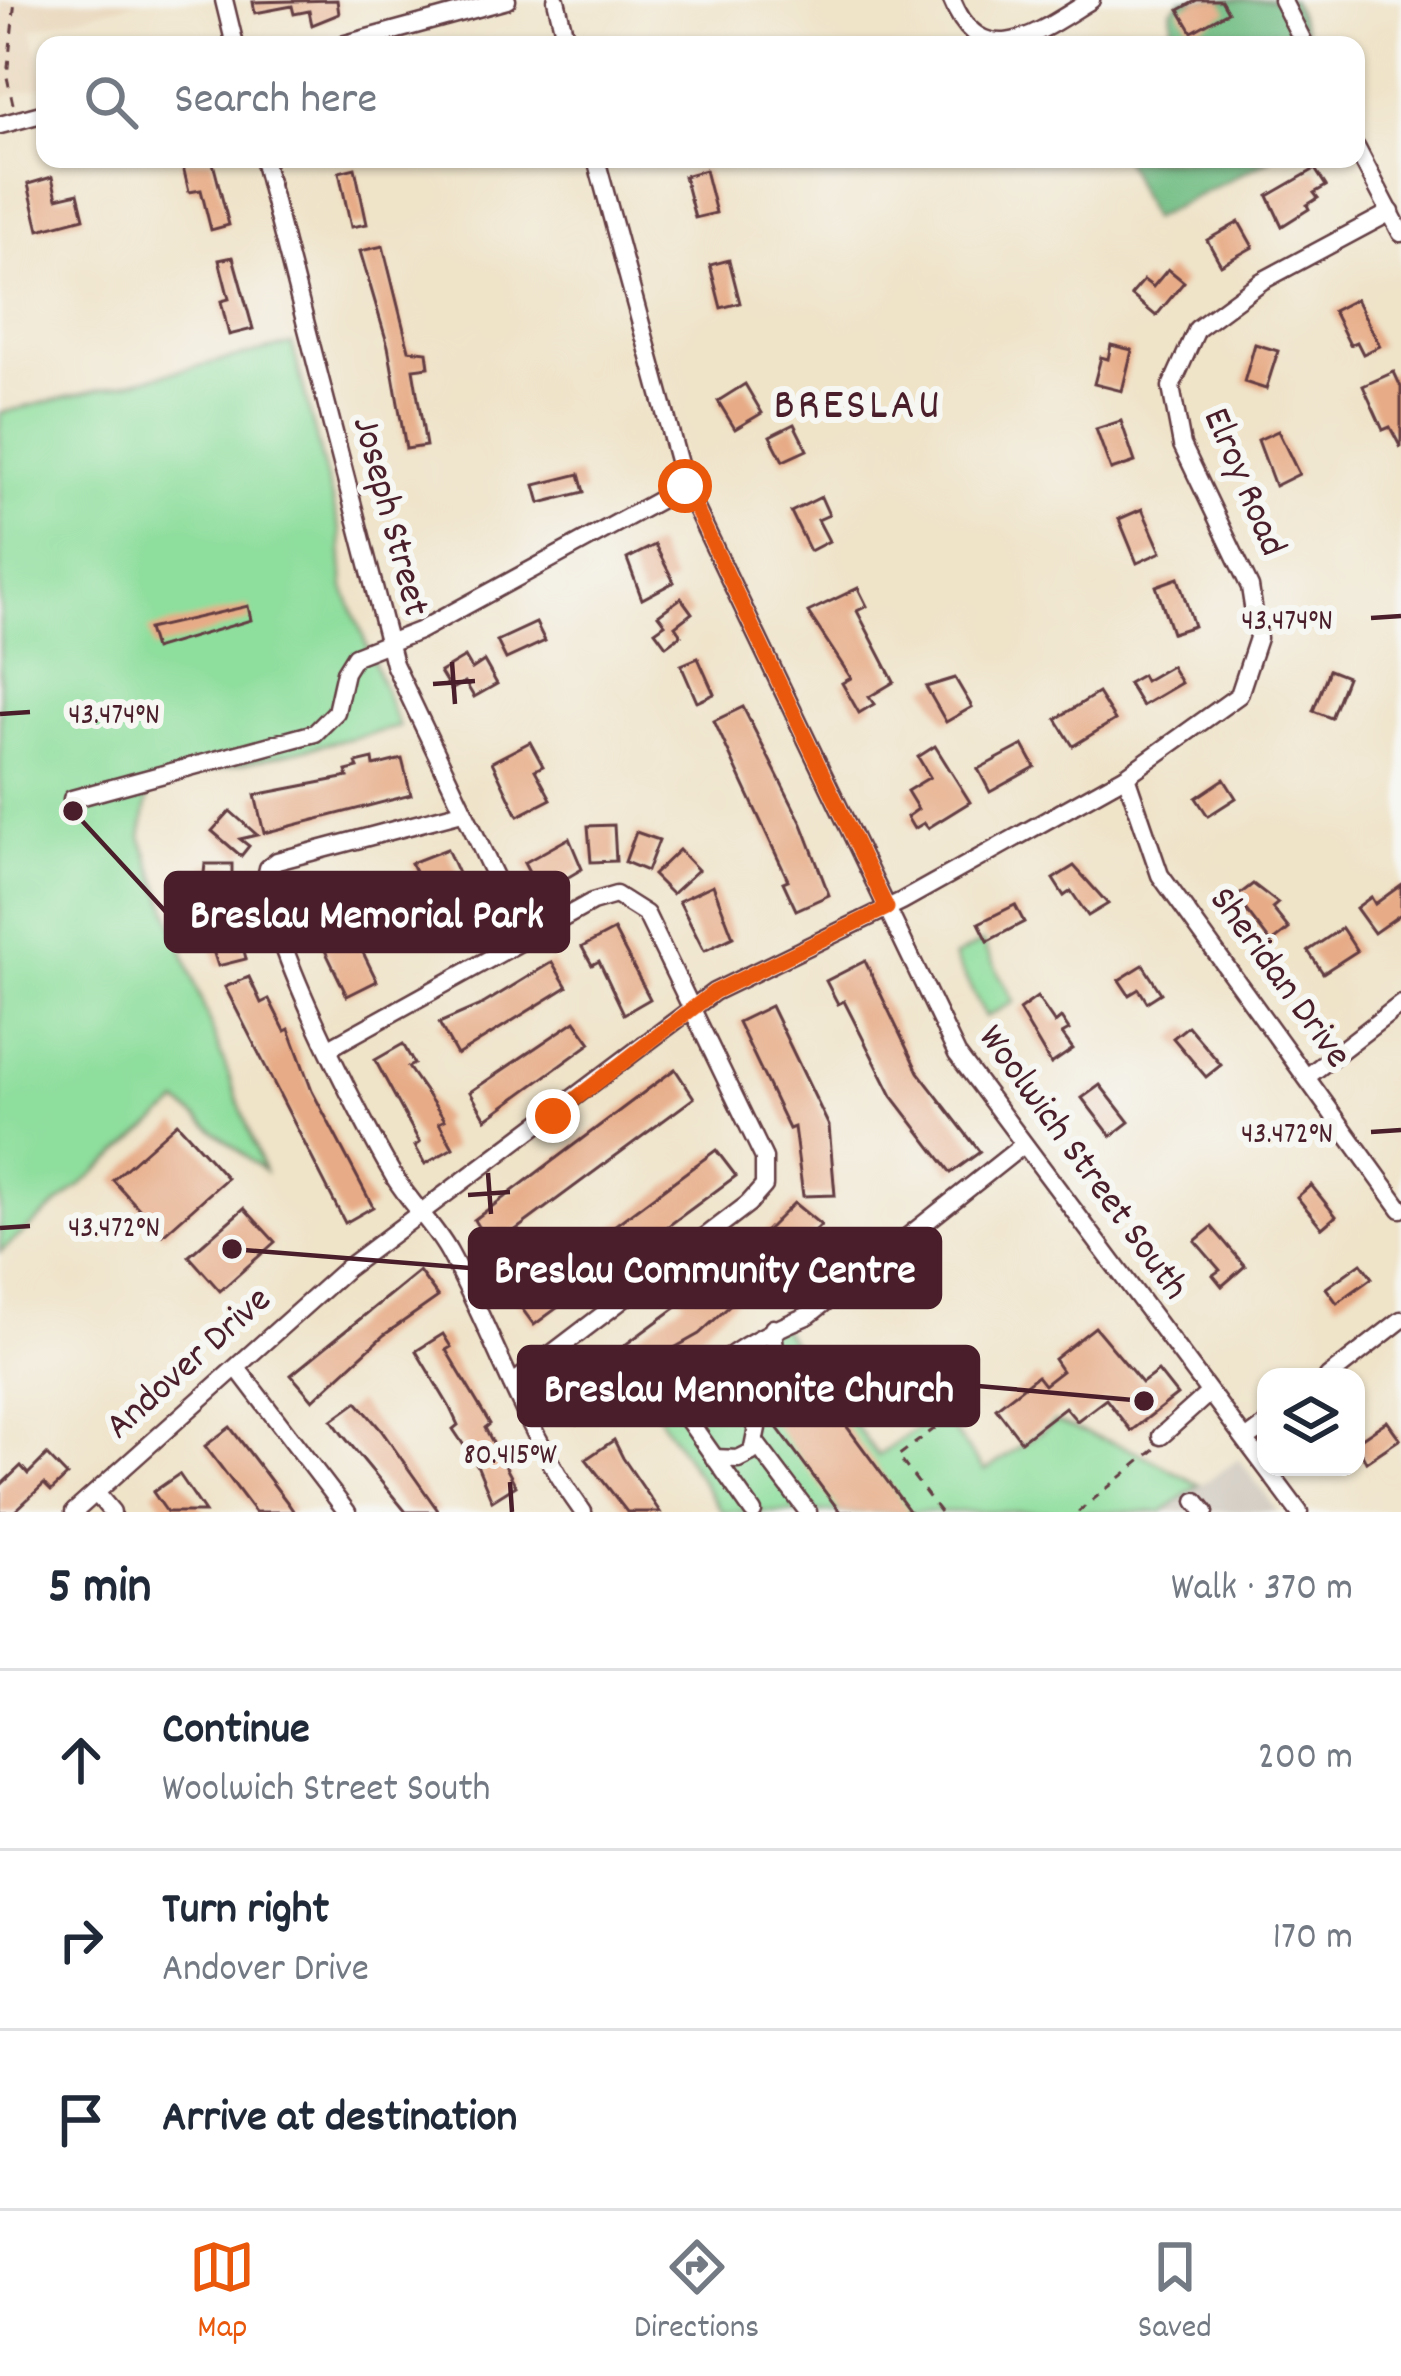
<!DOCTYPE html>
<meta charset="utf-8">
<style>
:root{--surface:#fff;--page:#f6f6f7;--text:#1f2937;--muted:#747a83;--line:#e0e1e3;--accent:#ea580c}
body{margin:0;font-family:Dekko,sans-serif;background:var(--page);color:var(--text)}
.controls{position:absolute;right:36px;bottom:36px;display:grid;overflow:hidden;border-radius:24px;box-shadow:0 3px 9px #0004}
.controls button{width:108px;height:108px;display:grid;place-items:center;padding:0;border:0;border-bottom:3px solid var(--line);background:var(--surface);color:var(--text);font:60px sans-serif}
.stop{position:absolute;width:36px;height:36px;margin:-27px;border:9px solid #ea580c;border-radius:50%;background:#fff}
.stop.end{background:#ea580c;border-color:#fff;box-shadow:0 3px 12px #0008}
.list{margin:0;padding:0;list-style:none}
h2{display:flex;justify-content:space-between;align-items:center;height:156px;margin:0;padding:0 48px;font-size:51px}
h2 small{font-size:39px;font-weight:400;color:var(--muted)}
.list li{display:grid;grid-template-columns:78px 1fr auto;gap:36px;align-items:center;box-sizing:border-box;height:180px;padding:0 48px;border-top:3px solid var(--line)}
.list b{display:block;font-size:45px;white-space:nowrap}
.list p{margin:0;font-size:39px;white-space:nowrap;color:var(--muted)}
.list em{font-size:39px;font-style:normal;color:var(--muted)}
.icon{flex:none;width:66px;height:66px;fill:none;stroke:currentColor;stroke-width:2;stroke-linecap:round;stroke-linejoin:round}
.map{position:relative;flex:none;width:1401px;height:1512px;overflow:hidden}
.search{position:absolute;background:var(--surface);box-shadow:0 3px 9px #0004;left:36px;right:36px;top:36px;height:132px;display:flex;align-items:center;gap:30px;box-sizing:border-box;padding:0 42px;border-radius:24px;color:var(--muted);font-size:45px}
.sheet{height:696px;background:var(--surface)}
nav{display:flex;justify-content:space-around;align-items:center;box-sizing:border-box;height:168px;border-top:3px solid var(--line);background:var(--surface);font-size:33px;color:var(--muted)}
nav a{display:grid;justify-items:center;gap:6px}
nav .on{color:var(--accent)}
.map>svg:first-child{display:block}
</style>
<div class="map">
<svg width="1401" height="1512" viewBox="0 0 1401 1512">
<rect width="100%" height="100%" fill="#f6f6f2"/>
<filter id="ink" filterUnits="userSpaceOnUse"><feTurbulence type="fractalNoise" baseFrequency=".00833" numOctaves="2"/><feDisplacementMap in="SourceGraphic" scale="24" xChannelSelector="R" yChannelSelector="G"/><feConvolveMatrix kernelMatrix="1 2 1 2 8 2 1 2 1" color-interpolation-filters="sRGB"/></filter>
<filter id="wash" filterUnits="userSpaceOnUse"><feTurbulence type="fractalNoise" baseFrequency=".004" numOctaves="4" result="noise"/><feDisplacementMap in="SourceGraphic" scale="48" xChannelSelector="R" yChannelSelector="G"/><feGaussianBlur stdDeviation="2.7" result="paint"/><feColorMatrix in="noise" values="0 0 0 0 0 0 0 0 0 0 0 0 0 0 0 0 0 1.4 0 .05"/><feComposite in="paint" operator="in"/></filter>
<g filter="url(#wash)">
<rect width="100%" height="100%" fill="#efe3c8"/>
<path fill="#e8d4b7" d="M 0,0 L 143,0 L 32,29 L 45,86 L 0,97 Z"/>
<path fill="#cbc3b8" d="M 1239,1459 L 1278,1512 L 1163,1512 Z"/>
<g fill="#8ede9d" stroke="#6c7e64" stroke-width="3">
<path d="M 292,344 L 340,531 L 344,588 L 399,727 L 150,785 L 141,837 L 264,1171 L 179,1103 L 0,1252 L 0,413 Z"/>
<path d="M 982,942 L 1014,1002 L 986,1017 L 954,957 Z"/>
<path d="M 775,1320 L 878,1456 L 939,1413 L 985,1471 L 1056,1422 L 1136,1451 L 1199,1485 L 1162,1512 L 722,1512 L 658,1415 Z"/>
</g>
<g fill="#72bd84" stroke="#5e6e58" stroke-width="3">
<path d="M 1182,0 L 1292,0 L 1311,45 L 1173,45 L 1171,10 Z"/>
<path d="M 1124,159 L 1271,159 L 1151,219 Z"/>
</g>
<g id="blocks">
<g fill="#e7ac87">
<path d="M 337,0 L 339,14 L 312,25 L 309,11 L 294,14 L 292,6 L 255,13 L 253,2 Z"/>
<path d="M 1197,0 L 1221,0 L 1228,12 L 1192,32 L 1179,10 Z"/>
<path d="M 212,159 L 229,225 L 211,230 L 201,190 L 189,192 L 182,162 Z"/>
<path d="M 355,168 L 367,224 L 351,227 L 339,172 Z"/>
<path d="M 1315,169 L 1326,186 L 1314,193 L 1318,198 L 1307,205 L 1309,209 L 1282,226 L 1268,196 Z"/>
<path d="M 705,170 L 716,213 L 695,218 L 684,176 Z"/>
<path d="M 52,177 L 57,198 L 78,193 L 84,218 L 39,230 L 28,184 Z"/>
<path d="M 1239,222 L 1253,247 L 1221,265 L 1207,240 Z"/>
<path d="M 383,246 L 409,350 L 427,352 L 429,367 L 413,369 L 426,446 L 406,449 L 388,346 L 360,251 Z"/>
<path d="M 233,257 L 253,329 L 229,335 L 221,301 L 229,299 L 219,260 Z"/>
<path d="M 729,260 L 740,303 L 721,308 L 710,265 Z"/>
<path d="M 1168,269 L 1184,282 L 1156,316 L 1131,295 L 1144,280 L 1153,287 Z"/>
<path d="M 1356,299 L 1380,346 L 1363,354 L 1357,342 L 1350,345 L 1333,311 Z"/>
<path d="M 1255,344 L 1278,351 L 1266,389 L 1244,382 Z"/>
<path d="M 1111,345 L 1132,350 L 1122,391 L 1094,384 L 1101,357 L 1108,359 Z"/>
<path d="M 1394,372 L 1401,387 L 1401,448 L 1390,427 L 1383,430 L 1363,386 Z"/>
<path d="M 745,384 L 762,413 L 735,429 L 718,401 Z"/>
<path d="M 1121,421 L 1135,462 L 1111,470 L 1096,429 Z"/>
<path d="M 794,424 L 807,450 L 783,461 L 770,436 Z"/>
<path d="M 1278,431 L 1299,474 L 1275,486 L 1258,440 Z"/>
<path d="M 579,474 L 584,492 L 540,503 L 535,485 Z"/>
<path d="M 821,497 L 829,515 L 818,520 L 829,541 L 810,551 L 791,512 Z"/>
<path d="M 1142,509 L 1161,552 L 1137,563 L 1119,519 Z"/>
<path d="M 655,545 L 674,582 L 642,599 L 627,559 Z"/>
<path d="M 1178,578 L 1194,626 L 1172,633 L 1156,586 Z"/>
<path d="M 858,588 L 867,606 L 857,611 L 894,682 L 869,697 L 874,704 L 859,713 L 842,683 L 851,678 L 808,612 Z"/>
<path d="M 681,598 L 692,613 L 675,626 L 681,635 L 666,646 L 655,631 L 665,624 L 658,615 Z"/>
<path d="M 248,606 L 251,620 L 154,649 L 148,629 Z"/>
<path d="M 536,623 L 545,641 L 506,659 L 497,641 Z"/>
<path d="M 465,657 L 472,669 L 484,661 L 497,684 L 474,697 L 465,682 L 451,690 L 440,672 Z"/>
<path d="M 698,658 L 714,694 L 697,702 L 681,665 Z"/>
<path d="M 1171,666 L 1181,683 L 1142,706 L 1128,683 L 1142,675 L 1145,681 Z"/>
<path d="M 1329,670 L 1347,677 L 1331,718 L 1313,711 Z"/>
<path d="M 955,678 L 972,707 L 946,722 L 926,687 Z"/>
<path d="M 1098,693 L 1115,720 L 1073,746 L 1056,719 Z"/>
<path d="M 743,707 L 802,824 L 829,895 L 796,910 L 783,882 L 788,880 L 714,721 Z"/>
<path d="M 530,742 L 543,766 L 535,770 L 551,799 L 518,816 L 492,762 Z"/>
<path d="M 1023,745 L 1035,767 L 990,792 L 978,769 Z"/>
<path d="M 935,746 L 970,802 L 928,828 L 924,823 L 914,829 L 907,817 L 918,809 L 907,791 L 930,777 L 918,757 Z"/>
<path d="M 373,759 L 374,766 L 402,759 L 411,795 L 264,833 L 255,795 L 348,777 L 346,771 L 358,768 L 356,763 Z"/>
<path d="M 1224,779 L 1236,798 L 1208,816 L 1196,798 Z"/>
<path d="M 230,811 L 257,835 L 240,839 L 249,846 L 241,856 L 212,831 Z"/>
<path d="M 614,825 L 616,861 L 591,862 L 588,826 Z"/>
<path d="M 636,832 L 659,840 L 647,871 L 625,862 Z"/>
<path d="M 569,838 L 582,869 L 540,894 L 524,863 Z"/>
<path d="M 447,849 L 470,900 L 466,902 L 477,932 L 447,944 L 411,863 Z"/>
<path d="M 679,850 L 698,870 L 672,894 L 653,875 Z"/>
<path d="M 205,864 L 232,864 L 232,900 L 246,959 L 218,966 L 200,911 Z"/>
<path d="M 1074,866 L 1108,904 L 1088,916 L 1071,891 L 1064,896 L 1053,879 Z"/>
<path d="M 1253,884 L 1278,903 L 1272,908 L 1289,929 L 1271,943 L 1236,897 Z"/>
<path d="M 713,885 L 733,937 L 704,951 L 679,901 Z"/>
<path d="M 1401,885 L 1401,914 L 1374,933 L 1356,908 L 1371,897 L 1375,904 Z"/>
<path d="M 1015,905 L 1024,922 L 988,941 L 979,923 Z"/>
<path d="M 350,926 L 377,981 L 347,996 L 320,940 Z"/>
<path d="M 1342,928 L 1357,951 L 1323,973 L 1308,951 Z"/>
<path d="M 614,930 L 650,999 L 624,1014 L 599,961 L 592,965 L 582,947 Z"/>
<path d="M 865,961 L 918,1072 L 980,1152 L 951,1173 L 892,1096 L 844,1001 L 838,1004 L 826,981 Z"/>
<path d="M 552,962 L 567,987 L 457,1055 L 439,1023 L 483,1004 Z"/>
<path d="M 1143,965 L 1161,993 L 1147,1002 L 1139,989 L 1129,995 L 1119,980 Z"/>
<path d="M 249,977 L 261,1003 L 269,999 L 285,1031 L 289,1029 L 312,1091 L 373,1207 L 345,1223 L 225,987 Z"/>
<path d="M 1037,997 L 1055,1023 L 1061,1018 L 1069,1030 L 1062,1034 L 1073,1049 L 1051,1064 L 1019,1010 Z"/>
<path d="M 771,1006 L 829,1126 L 835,1195 L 803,1196 L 794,1127 L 789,1129 L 738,1022 Z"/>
<path d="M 575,1021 L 591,1043 L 486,1119 L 470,1092 Z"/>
<path d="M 1188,1026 L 1221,1065 L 1206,1077 L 1173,1038 Z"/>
<path d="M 403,1044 L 414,1064 L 408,1067 L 445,1120 L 439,1123 L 453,1148 L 425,1164 L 415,1146 L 420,1143 L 375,1060 Z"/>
<path d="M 675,1069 L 694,1098 L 491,1248 L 474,1220 Z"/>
<path d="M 1100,1085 L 1129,1122 L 1111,1136 L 1082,1098 Z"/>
<path d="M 177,1123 L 227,1178 L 163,1235 L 113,1180 Z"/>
<path d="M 716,1150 L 736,1176 L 534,1325 L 514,1298 L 601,1241 L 598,1238 Z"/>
<path d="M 1311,1185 L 1336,1216 L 1322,1228 L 1297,1197 Z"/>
<path d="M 794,1203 L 821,1225 L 775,1271 L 753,1244 Z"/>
<path d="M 244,1208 L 275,1242 L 220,1291 L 189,1256 Z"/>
<path d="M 1212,1227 L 1245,1266 L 1222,1286 L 1213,1275 L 1220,1270 L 1195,1241 Z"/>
<path d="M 730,1262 L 749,1288 L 699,1334 L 644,1365 L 623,1389 L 576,1424 L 554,1397 L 685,1301 L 678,1293 L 700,1276 L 704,1281 Z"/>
<path d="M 1361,1263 L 1372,1278 L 1337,1303 L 1326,1288 Z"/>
<path d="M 419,1271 L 438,1297 L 384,1335 L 313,1400 L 291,1375 Z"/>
<path d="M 1095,1327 L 1142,1383 L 1158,1371 L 1177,1395 L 1131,1431 L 1106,1399 L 1077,1421 L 1065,1407 L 1021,1441 L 996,1408 L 1037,1376 L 1044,1385 L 1062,1371 L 1054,1359 Z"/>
<path d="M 443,1334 L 451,1347 L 446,1350 L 490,1424 L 485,1428 L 516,1486 L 492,1501 L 477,1465 L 453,1429 L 458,1425 L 449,1406 L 416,1351 Z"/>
<path d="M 788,1347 L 910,1512 L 840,1512 L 747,1387 L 783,1359 Z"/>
<path d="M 357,1402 L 381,1430 L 439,1512 L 406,1512 L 342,1434 L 332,1420 Z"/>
<path d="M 1387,1421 L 1400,1439 L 1366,1462 L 1356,1442 Z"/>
<path d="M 230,1427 L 287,1502 L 294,1512 L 255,1512 L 205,1446 Z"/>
<path d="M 614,1440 L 623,1458 L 660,1512 L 627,1512 L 586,1459 Z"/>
<path d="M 47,1455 L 67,1476 L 51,1491 L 44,1484 L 14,1512 L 0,1512 L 0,1486 L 21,1466 L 28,1474 Z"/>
<path d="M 179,1474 L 205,1512 L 167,1512 L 153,1492 Z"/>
</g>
</g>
</g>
<g filter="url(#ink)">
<use href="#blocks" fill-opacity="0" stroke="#633c43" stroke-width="3"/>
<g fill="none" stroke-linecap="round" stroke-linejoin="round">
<g stroke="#633c43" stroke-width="21">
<g id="minor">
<path d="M 224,0 L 235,45"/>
<path d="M 556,0 L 567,45"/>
<path d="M 952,0 C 983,78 1043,29 1091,0"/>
<path d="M 1282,0 L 1305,45"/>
<path d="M 342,45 L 507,0"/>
<path d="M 0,125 L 45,113"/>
<path d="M 1356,147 L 1401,233"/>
<path d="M 263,159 L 394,664 L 525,940"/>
<path d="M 596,159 L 685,486 L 957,1054 L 1299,1512"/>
<path d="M 1126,776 L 1160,875 L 1401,1209"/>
<path d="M 72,799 L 315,733 L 336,712 L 345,672 L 355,656 L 419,631 L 685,486"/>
<path d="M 462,812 L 277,861 L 268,868 C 253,913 366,1130 395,1178 C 411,1204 434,1225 449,1252 C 496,1338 525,1433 583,1512"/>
<path d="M 331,1047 L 592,902 L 616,895 L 646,914 L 764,1158 L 764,1186 L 748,1204 L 512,1384"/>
<path d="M 1308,1076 L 1401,1004"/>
<path d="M 237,1368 L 347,1512"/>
<path d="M 1328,1377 L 1401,1320"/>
<path d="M 728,1385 L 775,1350 L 773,1328"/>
<path d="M 1161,1436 L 1209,1393"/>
<path d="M 1246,1440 L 1266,1425"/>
<path d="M 756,1443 L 808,1512"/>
<path d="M 714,1458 L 738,1459 L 752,1452 L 757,1428 L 717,1370"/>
<path d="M 96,1493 L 112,1512"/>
<path d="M 1196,1501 L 1205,1512"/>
<path d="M 74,1512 L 347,1268 L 714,992 L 902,901 L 1126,776 L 1239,695 L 1258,638 L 1250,587 L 1182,445 L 1171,387 L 1197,329 L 1262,281 L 1391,212"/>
<path d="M 753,1512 L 684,1414 C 693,1366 768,1332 809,1315 L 1023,1145"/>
</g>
</g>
<g stroke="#633c43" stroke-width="3" stroke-dasharray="9 9" stroke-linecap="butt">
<path d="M 13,104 L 7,77 L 15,0"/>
<path d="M 940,1512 L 898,1456 L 966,1405"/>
<path d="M 1078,1512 L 1155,1449"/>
</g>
<use href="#minor" stroke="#fff" stroke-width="16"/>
</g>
</g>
<g fill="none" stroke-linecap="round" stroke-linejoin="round" filter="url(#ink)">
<path stroke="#ea580c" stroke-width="15" d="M 553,1116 L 714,992 L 887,908 L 685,486"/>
</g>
<path fill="none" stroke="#4a1f2b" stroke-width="4.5" d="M 1371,618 L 1401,616M 452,662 L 455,704M 433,684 L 475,681M 0,714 L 30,712M 1371,1132 L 1401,1130M 488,1173 L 491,1214M 468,1195 L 510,1192M 0,1228 L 30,1226M 510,1482 L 512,1512"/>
<g text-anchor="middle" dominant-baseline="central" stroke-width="12" stroke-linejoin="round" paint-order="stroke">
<g font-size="39" fill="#4a1f2b" stroke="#f6f6f2">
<text transform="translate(1242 483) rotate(67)">Elroy Road</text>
<text transform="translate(388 517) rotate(75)">Joseph Street</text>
<text transform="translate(1278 979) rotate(54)">Sheridan Drive</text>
<text transform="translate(1081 1164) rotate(54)">Woolwich Street South</text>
<text transform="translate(190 1365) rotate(-42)">Andover Drive</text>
</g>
<g font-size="45" letter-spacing="3" fill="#4a1f2b" stroke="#f6f6f2">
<text x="858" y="408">BRESLAU</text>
</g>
</g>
<g font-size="30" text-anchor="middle" fill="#4a1f2b" stroke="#f6f6f2" stroke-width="12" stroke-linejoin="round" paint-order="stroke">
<text x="1287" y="629">43.474°N</text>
<text x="114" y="723">43.474°N</text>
<text x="1287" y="1142">43.472°N</text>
<text x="114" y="1236">43.472°N</text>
<text x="510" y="1463">80.415°W</text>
</g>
<path fill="none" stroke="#4a1f2b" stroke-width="4.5" d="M73 811L166 912M232 1249L470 1268M1144 1401L978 1386"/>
<g fill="#4a1f2b" stroke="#f6f6f2" stroke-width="4.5">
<circle cx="73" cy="811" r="12"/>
<circle cx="232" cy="1249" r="12"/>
<circle cx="1144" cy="1401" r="12"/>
</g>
<g fill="#4a1f2b" stroke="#4a1f2b" stroke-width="4.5">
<rect x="166" y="873" width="402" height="78" rx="12"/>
<rect x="470" y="1229" width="470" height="78" rx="12"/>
<rect x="519" y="1347" width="459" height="78" rx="12"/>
</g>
<g font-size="42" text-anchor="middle" font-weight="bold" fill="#fff">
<text x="367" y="927">Breslau Memorial Park</text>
<text x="705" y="1282">Breslau Community Centre</text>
<text x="749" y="1401">Breslau Mennonite Church</text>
</g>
</svg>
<div class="controls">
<button><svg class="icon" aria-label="layers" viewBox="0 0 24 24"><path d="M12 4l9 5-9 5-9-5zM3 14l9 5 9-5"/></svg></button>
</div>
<div class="stop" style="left:685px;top:486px"></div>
<div class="stop end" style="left:553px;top:1116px"></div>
<div class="search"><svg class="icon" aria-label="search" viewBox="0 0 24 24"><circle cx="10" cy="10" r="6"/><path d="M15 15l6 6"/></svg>Search here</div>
</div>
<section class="sheet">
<h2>5 min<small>Walk · 370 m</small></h2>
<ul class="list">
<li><svg class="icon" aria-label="ahead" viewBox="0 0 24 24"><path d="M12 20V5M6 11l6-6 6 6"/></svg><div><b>Continue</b><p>Woolwich Street South</p></div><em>200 m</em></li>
<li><svg class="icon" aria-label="right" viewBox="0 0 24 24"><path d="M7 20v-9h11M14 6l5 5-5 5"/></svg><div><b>Turn right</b><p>Andover Drive</p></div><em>170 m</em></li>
<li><svg class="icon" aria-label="arrive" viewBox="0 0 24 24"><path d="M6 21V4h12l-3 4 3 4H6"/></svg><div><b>Arrive at destination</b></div></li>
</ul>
</section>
<nav>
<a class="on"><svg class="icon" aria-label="map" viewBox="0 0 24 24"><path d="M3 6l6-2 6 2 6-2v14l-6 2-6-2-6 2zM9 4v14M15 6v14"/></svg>Map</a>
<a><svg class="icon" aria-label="directions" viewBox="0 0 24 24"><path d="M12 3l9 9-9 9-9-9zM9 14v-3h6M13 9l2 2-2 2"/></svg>Directions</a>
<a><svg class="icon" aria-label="saved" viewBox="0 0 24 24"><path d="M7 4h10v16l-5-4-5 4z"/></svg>Saved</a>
</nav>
